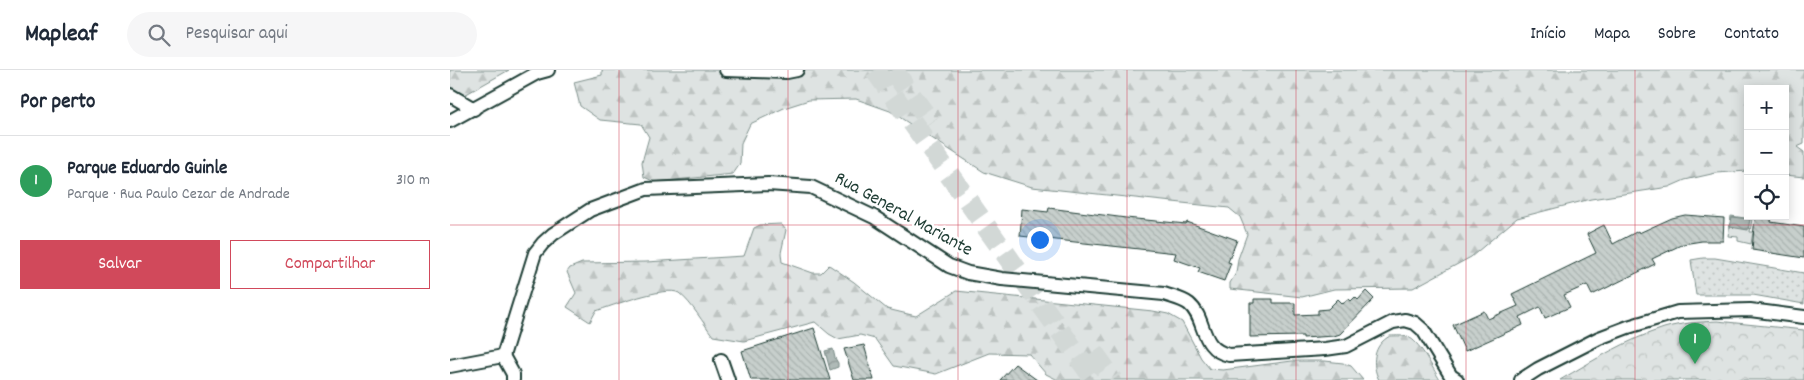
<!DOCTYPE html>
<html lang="pt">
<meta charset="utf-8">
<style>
:root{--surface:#fff;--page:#f6f6f7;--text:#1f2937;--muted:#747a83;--line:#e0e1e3;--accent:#d1495b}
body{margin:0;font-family:Dekko,sans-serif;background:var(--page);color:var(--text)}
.controls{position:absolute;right:15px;top:15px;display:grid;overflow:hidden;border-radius:0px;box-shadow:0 2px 12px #0003}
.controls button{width:45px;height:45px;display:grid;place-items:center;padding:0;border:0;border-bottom:1px solid var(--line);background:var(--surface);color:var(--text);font:25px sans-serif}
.you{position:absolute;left:589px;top:169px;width:18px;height:18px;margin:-12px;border:4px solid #fff;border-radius:50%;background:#1a73e8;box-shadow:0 0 0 8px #1a73e833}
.badge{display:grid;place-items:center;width:32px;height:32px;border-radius:50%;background:var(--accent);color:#fff;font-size:16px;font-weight:700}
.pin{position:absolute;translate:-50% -41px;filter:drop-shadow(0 1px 2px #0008)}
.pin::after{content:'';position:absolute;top:26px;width:18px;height:15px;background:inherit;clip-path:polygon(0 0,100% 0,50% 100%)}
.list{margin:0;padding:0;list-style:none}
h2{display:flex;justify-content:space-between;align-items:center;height:65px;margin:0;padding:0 20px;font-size:21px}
h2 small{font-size:16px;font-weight:400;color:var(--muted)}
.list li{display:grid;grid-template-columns:32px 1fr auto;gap:15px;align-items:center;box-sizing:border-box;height:90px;padding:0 20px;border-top:1px solid var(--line)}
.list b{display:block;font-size:19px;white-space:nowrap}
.list p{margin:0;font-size:16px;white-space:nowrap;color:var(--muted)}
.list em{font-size:16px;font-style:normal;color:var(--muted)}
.actions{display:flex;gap:10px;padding:15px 20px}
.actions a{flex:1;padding:11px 0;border:1px solid var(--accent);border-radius:0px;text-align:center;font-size:18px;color:var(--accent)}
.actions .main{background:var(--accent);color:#fff}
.icon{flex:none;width:28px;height:28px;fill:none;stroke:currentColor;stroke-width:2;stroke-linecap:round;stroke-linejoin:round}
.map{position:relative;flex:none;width:1354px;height:310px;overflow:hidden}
header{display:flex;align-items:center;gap:30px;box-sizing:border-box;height:70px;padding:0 25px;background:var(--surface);border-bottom:1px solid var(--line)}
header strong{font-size:24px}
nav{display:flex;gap:28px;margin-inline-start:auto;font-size:18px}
.search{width:350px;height:45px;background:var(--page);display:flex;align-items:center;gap:12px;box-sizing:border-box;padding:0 18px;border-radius:28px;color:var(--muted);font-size:19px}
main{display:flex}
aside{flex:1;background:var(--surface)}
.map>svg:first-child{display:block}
</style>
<header>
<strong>Mapleaf</strong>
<div class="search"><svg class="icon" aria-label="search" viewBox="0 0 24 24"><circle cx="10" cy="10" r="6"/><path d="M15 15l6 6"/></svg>Pesquisar aqui</div>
<nav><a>Início</a><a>Mapa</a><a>Sobre</a><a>Contato</a></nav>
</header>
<main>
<aside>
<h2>Por perto<small></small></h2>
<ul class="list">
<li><span class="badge" style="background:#2e9e5b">1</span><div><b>Parque Eduardo Guinle</b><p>Parque · Rua Paulo Cezar de Andrade</p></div><em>310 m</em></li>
</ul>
<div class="actions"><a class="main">Salvar</a><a>Compartilhar</a></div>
</aside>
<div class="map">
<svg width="1354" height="310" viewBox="0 0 1354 310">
<defs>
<pattern id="grass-dots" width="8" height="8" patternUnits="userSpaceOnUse" patternTransform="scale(1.25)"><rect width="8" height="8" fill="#dee3e2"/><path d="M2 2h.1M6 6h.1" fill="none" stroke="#bec4c2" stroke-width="1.8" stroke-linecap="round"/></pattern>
<pattern id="forest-firs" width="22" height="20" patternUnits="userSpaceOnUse" patternTransform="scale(1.25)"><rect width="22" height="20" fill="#dee3e2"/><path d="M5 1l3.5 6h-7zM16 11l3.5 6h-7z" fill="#bec4c2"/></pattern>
<pattern id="park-crowns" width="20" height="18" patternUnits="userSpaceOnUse" patternTransform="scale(1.25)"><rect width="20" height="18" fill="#dee3e2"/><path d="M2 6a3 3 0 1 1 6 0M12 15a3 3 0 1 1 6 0" fill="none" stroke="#bec4c2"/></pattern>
<pattern id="water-waves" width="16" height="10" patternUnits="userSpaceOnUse" patternTransform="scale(1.25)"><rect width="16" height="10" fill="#afbab7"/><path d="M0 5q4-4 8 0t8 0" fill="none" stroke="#8e9896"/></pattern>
<pattern id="building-back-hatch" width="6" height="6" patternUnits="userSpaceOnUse" patternTransform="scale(1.25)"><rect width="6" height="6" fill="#c7cfcc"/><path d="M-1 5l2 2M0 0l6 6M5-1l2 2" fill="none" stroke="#aab3b0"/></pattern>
</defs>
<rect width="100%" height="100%" fill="#fff"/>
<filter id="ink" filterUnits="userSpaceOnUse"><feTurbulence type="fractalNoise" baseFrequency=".02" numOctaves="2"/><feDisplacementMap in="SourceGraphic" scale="10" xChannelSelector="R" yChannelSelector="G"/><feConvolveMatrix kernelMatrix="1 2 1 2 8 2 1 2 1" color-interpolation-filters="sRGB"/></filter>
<g filter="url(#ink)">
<path fill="url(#grass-dots)" stroke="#7e908b" d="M 1253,188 L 1265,188 L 1354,203 L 1354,234 L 1303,225 L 1246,225 L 1241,190 Z"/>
<g fill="url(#forest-firs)" stroke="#7e908b">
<path d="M 0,0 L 59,0 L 2,32 L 0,31 Z"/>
<path d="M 152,0 L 1354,0 L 1354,74 L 1347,77 L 1354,82 L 1354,107 L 1335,105 L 1335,19 L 1298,19 L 1298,101 L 1266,103 L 1235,110 L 1219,117 L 1141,129 L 1067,148 L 1021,187 L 963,218 L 884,219 L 852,227 L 780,219 L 780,213 L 786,203 L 788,189 L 797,164 L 790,147 L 779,138 L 582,117 L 534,102 L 440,41 L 406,29 L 359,30 L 334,38 L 300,54 L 291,73 L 290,94 L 283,104 L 205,112 L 194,107 L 192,92 L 199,67 L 191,54 L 150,50 L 130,36 L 124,12 L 152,5 Z"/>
<path d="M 331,154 L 336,160 L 331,183 L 332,192 L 363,203 L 371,203 L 379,195 L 404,212 L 437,239 L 466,246 L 506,221 L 703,241 L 718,244 L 732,252 L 751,288 L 760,299 L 773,300 L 842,291 L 875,291 L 893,293 L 901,296 L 913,310 L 608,310 L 596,304 L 579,284 L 539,283 L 486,304 L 444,296 L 425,269 L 410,265 L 388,269 L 379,264 L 365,252 L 294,271 L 263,266 C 253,253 242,233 229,223 C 216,215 162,236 146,241 L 140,252 L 117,237 L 126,223 L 117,202 L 120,198 L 132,193 L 196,192 L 294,186 L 304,158 L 310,155 Z"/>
<path d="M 940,266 C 946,266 954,265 960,268 C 971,274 983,299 990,310 L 929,310 C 921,294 923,275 940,266 Z"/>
</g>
<path fill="url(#park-crowns)" stroke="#7e908b" d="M 1267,251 L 1354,260 L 1354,310 L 1110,310 C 1144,290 1176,270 1214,258 C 1231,253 1249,252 1267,251 Z"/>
<path fill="#dee3e2" stroke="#7e908b" d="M 1281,146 L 1302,149 L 1300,162 L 1303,162 L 1301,174 L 1288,171 L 1288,167 L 1278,166 Z"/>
<g fill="url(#water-waves)" stroke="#758883">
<path d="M 1282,147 L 1300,149 L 1298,160 L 1280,157 Z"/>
<path d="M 383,279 L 385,288 L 388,293 L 388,297 L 380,300 L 375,281 Z"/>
</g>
<g fill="url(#building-back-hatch)" stroke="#1f3d34">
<path d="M 599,138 L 676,148 L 736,154 L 737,152 L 787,170 L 778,192 L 781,193 L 774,211 L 748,202 L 750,198 L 724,189 L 726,183 L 570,166 L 572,139 L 598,142 Z"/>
<path d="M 1235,145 L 1274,148 L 1273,171 L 1252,171 L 1233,174 L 1202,189 L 1205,194 L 1142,225 L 1137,215 L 1114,225 L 1120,237 L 1095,248 L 1090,237 L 1070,247 L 1073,255 L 1015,281 L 1003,255 L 1034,241 L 1038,249 L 1068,236 L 1062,224 L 1146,183 L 1137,164 L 1154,155 L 1163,174 L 1188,161 L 1189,163 L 1222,148 Z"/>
<path d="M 1305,146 L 1322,146 L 1321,152 L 1354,157 L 1354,188 L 1302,180 Z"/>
<path d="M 916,221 L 924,229 L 890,264 L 884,266 L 853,268 L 853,266 L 800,267 L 800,233 L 804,233 L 804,229 L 823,229 L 823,233 L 845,233 L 845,245 L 868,244 L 868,240 L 878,239 L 888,229 L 893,234 L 898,228 L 901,231 L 905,227 L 908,230 Z"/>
<path d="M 364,258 L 380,310 L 301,310 L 292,281 Z"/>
<path d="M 414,275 L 424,310 L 404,310 L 394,279 Z"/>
<path d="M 565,294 L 587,310 L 550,310 Z"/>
</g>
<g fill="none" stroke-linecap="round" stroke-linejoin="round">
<g stroke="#d2d8d6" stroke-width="21" stroke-dasharray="21 11" stroke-linecap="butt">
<path d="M 425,0 L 645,310"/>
<path d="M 443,0 L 481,53"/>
<path d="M 643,282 L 663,310"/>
</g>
<g stroke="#1f3d34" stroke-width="16">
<g id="minor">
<path d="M 276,0 L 337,2 L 347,0"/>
<path d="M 0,25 L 24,39"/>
<path d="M 0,51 L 87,3 L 98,0"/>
<path d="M 53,286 L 63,304 L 63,310"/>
<path d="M 271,290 L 278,310"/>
<path d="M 0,296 L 53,286 L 85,183 L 93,173 L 103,164 L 140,140 L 196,119 L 318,114 L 361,117 L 424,147 L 499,196 L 518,203 L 552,209 L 714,224 C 722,227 733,229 739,234 C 757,249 749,279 779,285 L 875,279 L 896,276 L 943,252 L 955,250 L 965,253 L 973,260 L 1001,306 L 1007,310"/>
<path d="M 1071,310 L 1088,299 L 1149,268 L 1178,257 L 1228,242 L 1300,240 L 1354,247"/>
</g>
</g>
<use href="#minor" stroke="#fff" stroke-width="12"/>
</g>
</g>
<path fill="none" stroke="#d1495b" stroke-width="1" stroke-opacity="0.55" d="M 169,0 L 169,310M 338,0 L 338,310M 508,0 L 508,310M 677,0 L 677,310M 846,0 L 846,310M 1016,0 L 1016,310M 1185,0 L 1185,310M 0,155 L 1354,155"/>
<g text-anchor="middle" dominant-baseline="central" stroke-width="5" stroke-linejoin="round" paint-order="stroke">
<g font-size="19" fill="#1f3d34" stroke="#fff">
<text transform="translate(453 145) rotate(29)">Rua General Mariante</text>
</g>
</g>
</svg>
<div class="controls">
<button>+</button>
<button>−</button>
<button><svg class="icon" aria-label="locate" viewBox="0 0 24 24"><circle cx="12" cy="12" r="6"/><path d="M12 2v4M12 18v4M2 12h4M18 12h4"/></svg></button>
</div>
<div class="you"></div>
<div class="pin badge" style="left:1245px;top:294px;background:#2e9e5b">1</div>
</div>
</main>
